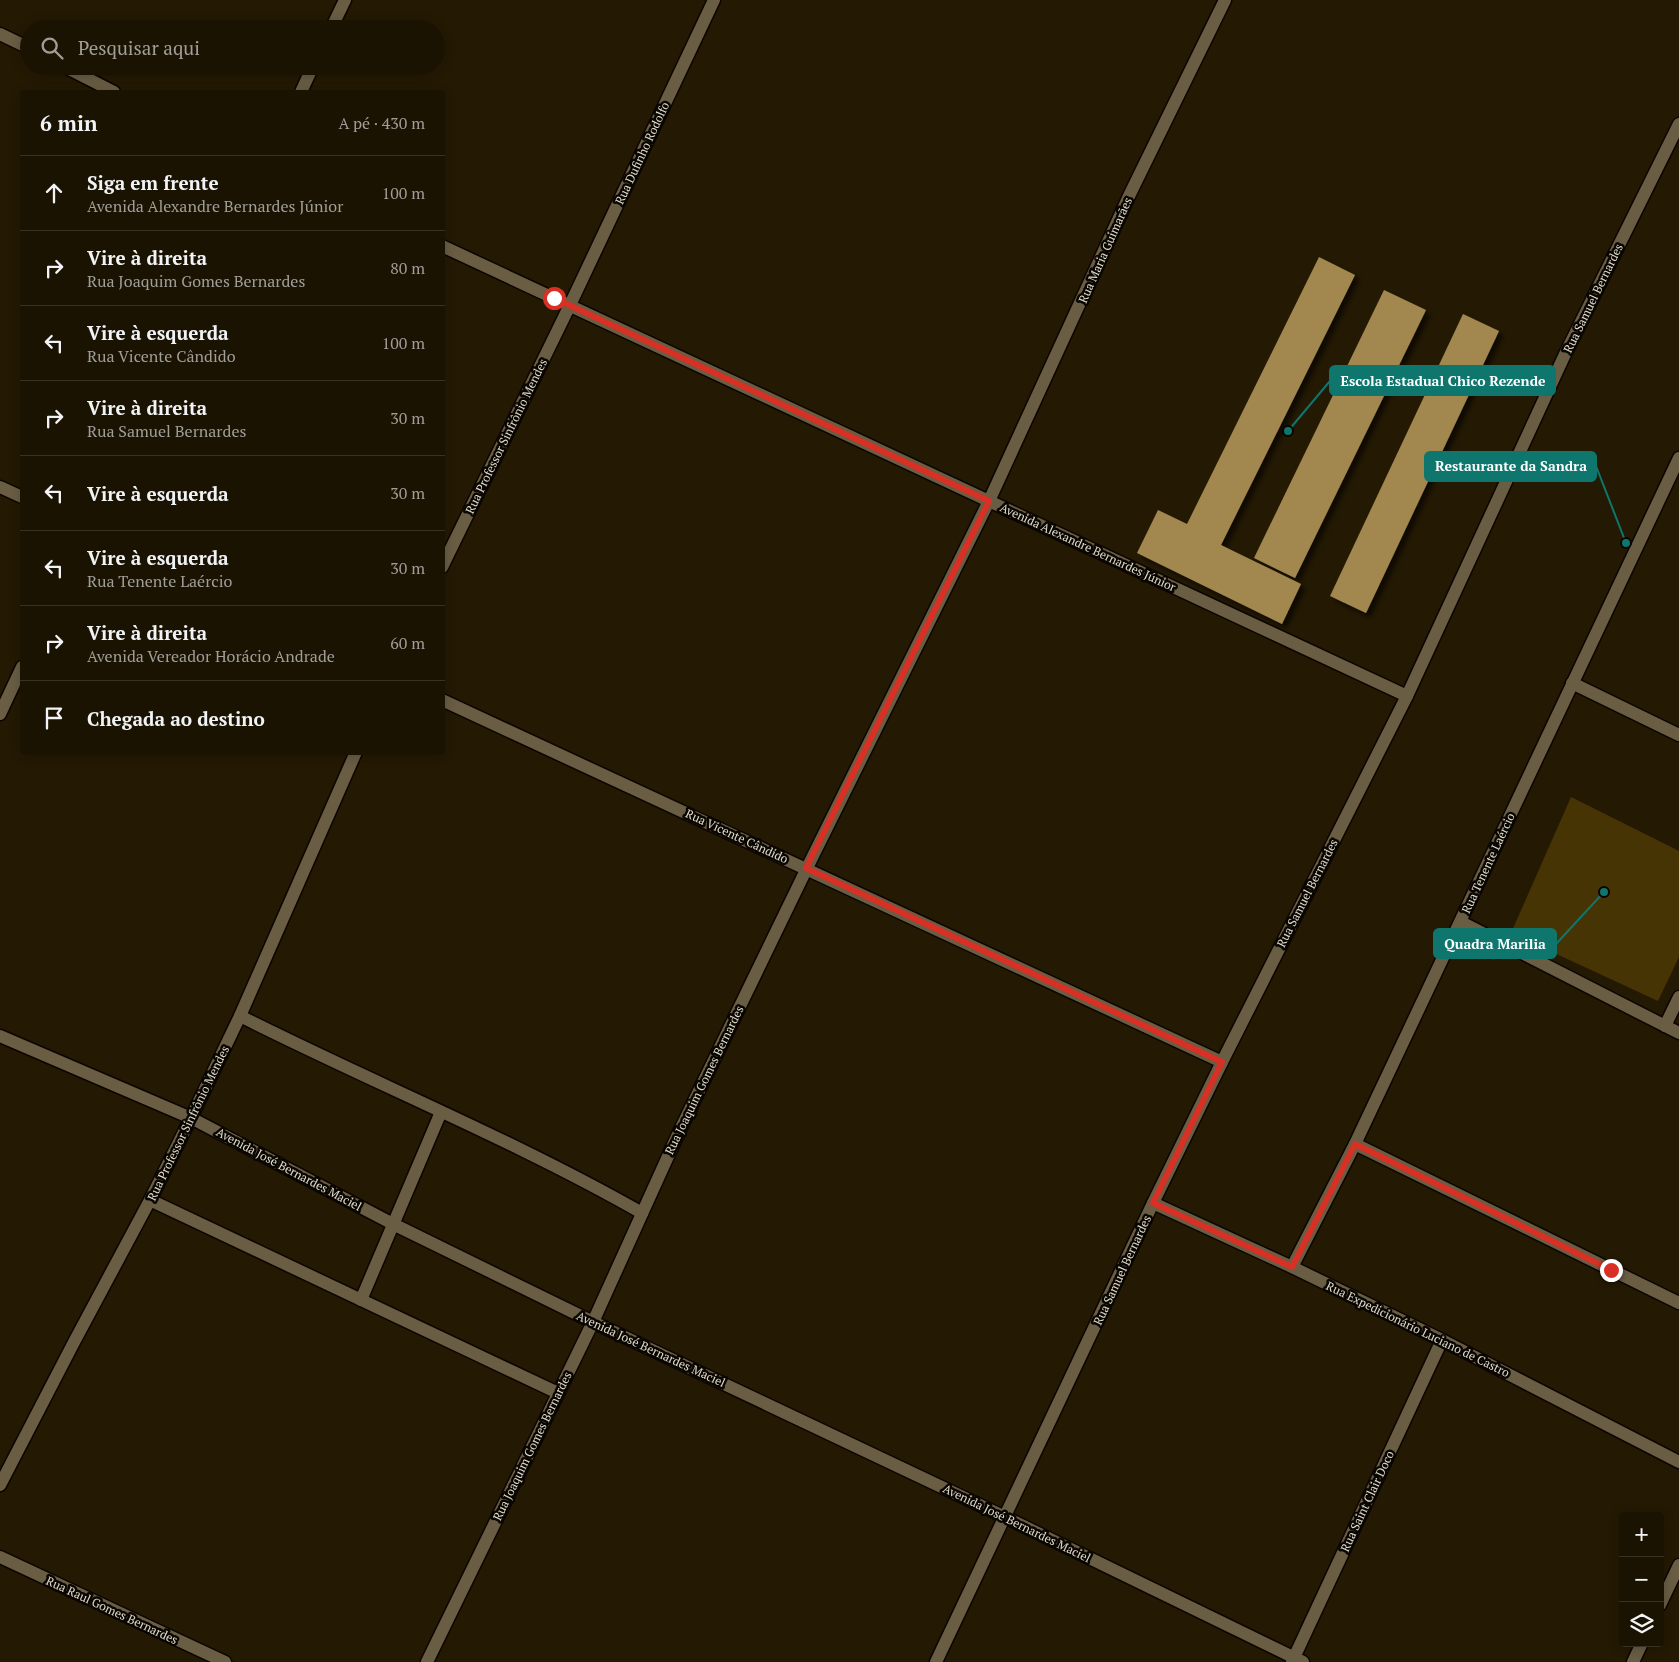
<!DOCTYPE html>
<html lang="pt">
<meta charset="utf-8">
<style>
:root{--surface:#1b1302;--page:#241c0c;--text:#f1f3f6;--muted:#a09e99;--line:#393224}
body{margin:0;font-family:"PT Serif",serif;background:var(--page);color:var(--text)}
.controls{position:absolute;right:15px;bottom:15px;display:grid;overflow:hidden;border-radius:5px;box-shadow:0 2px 12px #0003}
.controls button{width:45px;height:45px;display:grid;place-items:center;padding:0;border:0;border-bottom:1px solid var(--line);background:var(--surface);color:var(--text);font:25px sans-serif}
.stop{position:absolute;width:15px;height:15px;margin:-11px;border:4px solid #d93025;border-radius:50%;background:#fff}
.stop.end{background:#d93025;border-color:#fff;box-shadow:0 1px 5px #0008}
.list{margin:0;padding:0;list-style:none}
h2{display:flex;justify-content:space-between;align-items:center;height:65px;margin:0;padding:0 20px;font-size:21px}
h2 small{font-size:16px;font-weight:400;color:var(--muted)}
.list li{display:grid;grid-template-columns:32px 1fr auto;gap:15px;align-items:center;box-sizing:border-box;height:75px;padding:0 20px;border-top:1px solid var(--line)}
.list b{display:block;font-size:19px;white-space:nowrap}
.list p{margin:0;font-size:16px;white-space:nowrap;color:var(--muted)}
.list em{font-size:16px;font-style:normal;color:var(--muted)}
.icon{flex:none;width:28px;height:28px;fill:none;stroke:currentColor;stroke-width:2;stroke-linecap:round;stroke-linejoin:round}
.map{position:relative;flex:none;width:1679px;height:1662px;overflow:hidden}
.search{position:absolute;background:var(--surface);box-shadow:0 2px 12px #0003;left:20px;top:20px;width:425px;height:55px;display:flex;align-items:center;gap:12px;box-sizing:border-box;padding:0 18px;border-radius:28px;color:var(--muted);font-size:19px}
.panel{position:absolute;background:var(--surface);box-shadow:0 2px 12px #0003;left:20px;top:90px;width:425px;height:665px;border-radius:5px}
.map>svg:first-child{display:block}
</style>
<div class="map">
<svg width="1679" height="1662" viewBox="0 0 1679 1662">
<defs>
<filter id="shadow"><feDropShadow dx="4.5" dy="4.5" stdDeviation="2.5" flood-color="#0009"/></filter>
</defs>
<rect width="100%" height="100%" fill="#241903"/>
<path fill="#473404" d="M 1571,797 L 1679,851 L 1679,957 L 1658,1001 L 1511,933 Z"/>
<g fill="#a2884f" filter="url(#shadow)">
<path d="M 1319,257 L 1355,275 L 1221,545 L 1301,584 L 1282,624 L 1137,553 L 1158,510 L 1187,524 Z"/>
<path d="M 1384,290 L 1426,310 L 1295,578 L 1254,558 Z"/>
<path d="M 1463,314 L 1499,331 L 1366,613 L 1330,596 Z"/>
</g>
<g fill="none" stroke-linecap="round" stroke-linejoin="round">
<g stroke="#0d0500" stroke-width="15">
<g id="minor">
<path d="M 331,29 L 345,0"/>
<path d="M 0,34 L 29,48"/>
<path d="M 63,66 L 114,92"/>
<path d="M 301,92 L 313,66"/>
<path d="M 442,246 L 1407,696"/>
<path d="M 0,487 L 22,497"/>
<path d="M 442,567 L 570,305 L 714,0"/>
<path d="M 1572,683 L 1679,735"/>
<path d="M 442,700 L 1222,1062"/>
<path d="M 0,714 L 22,667"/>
<path d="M 1461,922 L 1679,1033"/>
<path d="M 240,1016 C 373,1083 512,1139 642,1213"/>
<path d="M 1665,1026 L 1679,997"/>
<path d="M 0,1036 L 191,1118 L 393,1224 L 593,1322 L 1005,1517 L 1303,1662"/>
<path d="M 1355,1144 L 1679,1303"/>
<path d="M 150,1200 L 558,1393"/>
<path d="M 1153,1203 L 1292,1267 L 1442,1340 L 1679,1462"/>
<path d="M 1292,1267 L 1355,1144 L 1679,458"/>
<path d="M 361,1300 L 441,1112"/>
<path d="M 0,1485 L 73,1344 L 150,1200 L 191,1118 L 240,1016 L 356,752"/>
<path d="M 0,1557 L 225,1662"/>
<path d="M 1660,1605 L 1679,1565"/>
<path d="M 427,1662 L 593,1322 L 679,1132 L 807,868 L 989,501 L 1129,196 L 1225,0"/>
<path d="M 936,1662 L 1153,1203 L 1222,1062 L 1407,696 L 1566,352 L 1679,124"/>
<path d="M 1292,1662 L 1442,1340"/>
<path d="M 1633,1662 L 1642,1643"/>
</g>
</g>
<use href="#minor" stroke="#695d44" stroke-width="12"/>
</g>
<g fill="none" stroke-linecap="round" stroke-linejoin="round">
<path stroke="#d93025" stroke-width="6" d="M 554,298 L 989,501 L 806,868 L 1222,1062 L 1153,1203 L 1292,1267 L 1355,1144 L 1611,1270"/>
</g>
<g text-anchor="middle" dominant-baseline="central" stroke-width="5" stroke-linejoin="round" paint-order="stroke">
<g font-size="12" fill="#e1dacb" stroke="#090601">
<text transform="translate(642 153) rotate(-65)">Rua Dufinho Rodolfo</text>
<text transform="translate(1105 250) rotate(-66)">Rua Maria Guimarães</text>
<text transform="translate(1593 298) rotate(-64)">Rua Samuel Bernardes</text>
<text transform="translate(506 436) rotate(-64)">Rua Professor Sinfrônio Mendes</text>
<text transform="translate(1088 547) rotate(25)">Avenida Alexandre Bernardes Júnior</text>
<text transform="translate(737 836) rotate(25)">Rua Vicente Cândido</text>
<text transform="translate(1488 863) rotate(-65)">Rua Tenente Laércio</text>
<text transform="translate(1307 893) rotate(-63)">Rua Samuel Bernardes</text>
<text transform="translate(704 1080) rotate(-64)">Rua Joaquim Gomes Bernardes</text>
<text transform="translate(188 1123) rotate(-64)">Rua Professor Sinfrônio Mendes</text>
<text transform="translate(289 1169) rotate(28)">Avenida José Bernardes Maciel</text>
<text transform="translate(1122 1270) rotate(-65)">Rua Samuel Bernardes</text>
<text transform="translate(1418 1329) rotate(26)">Rua Expedicionário Luciano de Castro</text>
<text transform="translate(651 1349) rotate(25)">Avenida José Bernardes Maciel</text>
<text transform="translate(532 1446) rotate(-64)">Rua Joaquim Gomes Bernardes</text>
<text transform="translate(1367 1501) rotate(-65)">Rua Saint Clair Doco</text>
<text transform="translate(1017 1523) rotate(26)">Avenida José Bernardes Maciel</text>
<text transform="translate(112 1610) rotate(25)">Rua Raul Gomes Bernardes</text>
</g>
</g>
<path fill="none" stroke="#0f766e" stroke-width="2" d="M1288 431L1330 381M1626 543L1596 466M1604 892L1556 944"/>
<g fill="#0f766e" stroke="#090601" stroke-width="2">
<circle cx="1288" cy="431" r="5"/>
<circle cx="1626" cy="543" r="5"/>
<circle cx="1604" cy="892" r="5"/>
</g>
<g fill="#0f766e" stroke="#0f766e" stroke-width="2">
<rect x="1330" y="366" width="225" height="29" rx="5"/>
<rect x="1425" y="452" width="171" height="29" rx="5"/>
<rect x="1434" y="929" width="122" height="29" rx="5"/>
</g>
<g font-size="14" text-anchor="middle" font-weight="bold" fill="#fff">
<text x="1443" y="386">Escola Estadual Chico Rezende</text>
<text x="1511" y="471">Restaurante da Sandra</text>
<text x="1495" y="949">Quadra Marilia</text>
</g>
</svg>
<div class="controls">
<button>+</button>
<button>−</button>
<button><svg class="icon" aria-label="layers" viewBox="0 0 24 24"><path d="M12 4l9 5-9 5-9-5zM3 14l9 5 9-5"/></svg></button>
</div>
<div class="stop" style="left:554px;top:298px"></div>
<div class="stop end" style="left:1611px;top:1270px"></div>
<div class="search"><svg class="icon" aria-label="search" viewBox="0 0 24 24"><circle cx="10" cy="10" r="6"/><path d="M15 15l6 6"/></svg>Pesquisar aqui</div>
<section class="panel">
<h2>6 min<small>A pé · 430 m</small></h2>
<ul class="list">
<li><svg class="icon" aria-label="ahead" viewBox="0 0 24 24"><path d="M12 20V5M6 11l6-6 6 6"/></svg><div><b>Siga em frente</b><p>Avenida Alexandre Bernardes Júnior</p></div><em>100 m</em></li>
<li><svg class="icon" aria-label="right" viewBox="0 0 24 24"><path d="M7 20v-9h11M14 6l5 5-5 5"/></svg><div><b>Vire à direita</b><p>Rua Joaquim Gomes Bernardes</p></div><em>80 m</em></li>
<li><svg class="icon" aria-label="left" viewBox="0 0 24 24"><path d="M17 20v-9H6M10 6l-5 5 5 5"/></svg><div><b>Vire à esquerda</b><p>Rua Vicente Cândido</p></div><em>100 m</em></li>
<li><svg class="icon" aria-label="right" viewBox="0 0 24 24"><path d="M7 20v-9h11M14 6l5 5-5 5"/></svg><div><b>Vire à direita</b><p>Rua Samuel Bernardes</p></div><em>30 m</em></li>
<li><svg class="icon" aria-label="left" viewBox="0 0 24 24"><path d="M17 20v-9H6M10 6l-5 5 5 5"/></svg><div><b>Vire à esquerda</b></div><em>30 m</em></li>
<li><svg class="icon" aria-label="left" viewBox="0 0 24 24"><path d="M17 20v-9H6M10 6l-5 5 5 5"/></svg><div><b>Vire à esquerda</b><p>Rua Tenente Laércio</p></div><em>30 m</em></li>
<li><svg class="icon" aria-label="right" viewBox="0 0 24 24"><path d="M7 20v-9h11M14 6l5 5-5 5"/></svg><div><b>Vire à direita</b><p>Avenida Vereador Horácio Andrade</p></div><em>60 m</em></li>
<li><svg class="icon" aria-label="arrive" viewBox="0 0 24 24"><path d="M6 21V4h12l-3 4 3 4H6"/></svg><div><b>Chegada ao destino</b></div></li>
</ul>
</section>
</div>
